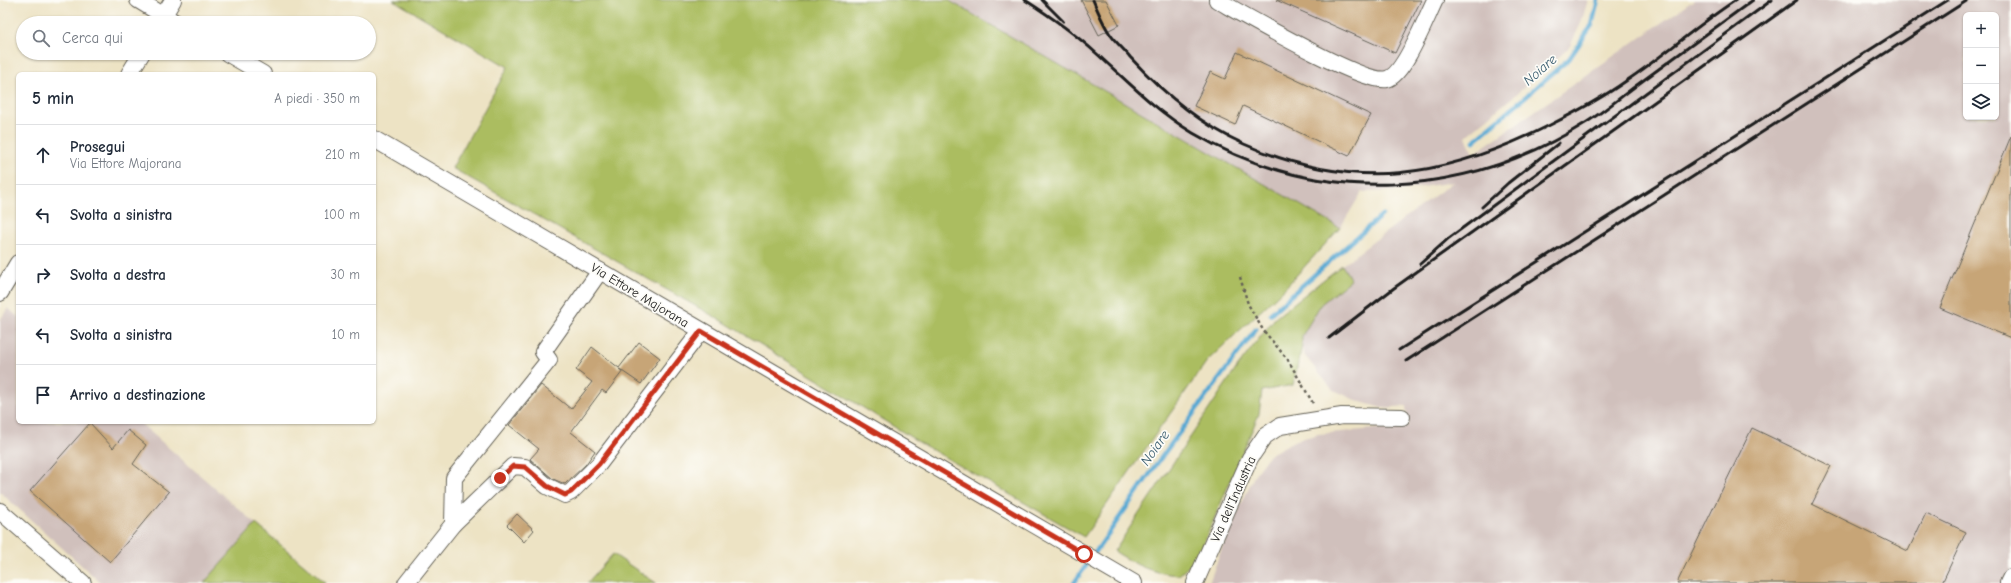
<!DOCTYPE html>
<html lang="it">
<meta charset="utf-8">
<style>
:root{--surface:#fff;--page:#f6f6f7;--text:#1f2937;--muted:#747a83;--line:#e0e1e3}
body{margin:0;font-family:"Comic Neue",sans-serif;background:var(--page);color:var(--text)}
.controls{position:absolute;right:12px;top:12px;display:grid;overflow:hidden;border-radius:6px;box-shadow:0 1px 3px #0004}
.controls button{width:36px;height:36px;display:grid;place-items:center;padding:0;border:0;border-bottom:1px solid var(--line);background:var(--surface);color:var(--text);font:20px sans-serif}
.stop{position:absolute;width:12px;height:12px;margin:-9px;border:3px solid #c8321e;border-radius:50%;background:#fff}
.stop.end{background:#c8321e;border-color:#fff;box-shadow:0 1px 4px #0008}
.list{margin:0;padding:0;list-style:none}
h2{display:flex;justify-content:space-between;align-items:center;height:52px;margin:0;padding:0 16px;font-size:17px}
h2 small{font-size:13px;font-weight:400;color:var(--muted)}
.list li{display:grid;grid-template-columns:26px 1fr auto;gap:12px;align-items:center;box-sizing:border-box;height:60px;padding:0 16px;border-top:1px solid var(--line)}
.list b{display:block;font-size:15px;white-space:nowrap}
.list p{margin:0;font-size:13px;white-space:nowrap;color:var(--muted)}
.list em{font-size:13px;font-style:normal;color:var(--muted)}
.icon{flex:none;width:22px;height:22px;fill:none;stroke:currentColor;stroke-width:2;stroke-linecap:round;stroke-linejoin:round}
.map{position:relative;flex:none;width:2011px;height:583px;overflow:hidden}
.search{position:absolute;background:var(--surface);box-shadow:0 1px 3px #0004;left:16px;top:16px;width:360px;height:44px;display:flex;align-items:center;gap:10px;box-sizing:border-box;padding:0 14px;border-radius:22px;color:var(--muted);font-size:15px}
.panel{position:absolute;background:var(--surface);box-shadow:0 1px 3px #0004;left:16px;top:72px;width:360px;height:352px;border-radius:6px}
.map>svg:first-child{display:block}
</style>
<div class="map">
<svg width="2011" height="583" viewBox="0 0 2011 583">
<rect width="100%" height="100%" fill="#fdfcf7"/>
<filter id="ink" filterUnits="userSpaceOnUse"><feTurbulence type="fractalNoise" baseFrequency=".025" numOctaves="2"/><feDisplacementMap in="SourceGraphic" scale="8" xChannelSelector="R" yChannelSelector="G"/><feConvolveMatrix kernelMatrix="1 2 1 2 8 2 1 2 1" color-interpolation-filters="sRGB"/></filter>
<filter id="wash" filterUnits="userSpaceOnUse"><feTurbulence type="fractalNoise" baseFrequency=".012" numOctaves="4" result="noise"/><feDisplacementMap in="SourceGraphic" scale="16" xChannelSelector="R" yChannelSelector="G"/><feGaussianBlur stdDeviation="0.9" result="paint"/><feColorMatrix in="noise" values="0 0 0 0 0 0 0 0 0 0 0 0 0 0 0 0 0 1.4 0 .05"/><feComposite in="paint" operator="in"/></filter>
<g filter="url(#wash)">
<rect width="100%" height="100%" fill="#ede3c4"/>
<g fill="#d0c0bc" fill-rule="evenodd">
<path d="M 945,0 L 1588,0 L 1581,23 L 1570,46 L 1552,64 L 1466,136 L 1473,154 L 1694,0 L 2011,0 L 2011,583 L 1209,583 L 1225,540 L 1255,474 L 1269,455 L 1294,441 L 1318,434 L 1408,426 L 1406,406 L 1382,408 L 1357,401 L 1332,389 L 1305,356 L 1299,340 L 1321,304 L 1351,280 L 1342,265 L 1453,182 L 1398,191 L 1362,192 L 1340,228 ZM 1966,15 L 1996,15 L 1996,117 L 1966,117 Z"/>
<path d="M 8,308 L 18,317 L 18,422 L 139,422 L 256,524 L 204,583 L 101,583 L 0,492 L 0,320 Z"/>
</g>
<g fill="#abbd60" stroke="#646c3e">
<path d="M 393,0 L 948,0 L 1340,228 L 1283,290 L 1207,361 L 1084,537 L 922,444 L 729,325 L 452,168 L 508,67 Z"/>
<path d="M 1342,265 L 1351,280 L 1321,304 L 1302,336 L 1302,346 L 1293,385 L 1262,391 L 1259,414 L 1197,559 L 1179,575 C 1150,573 1138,566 1114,551 L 1238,366 L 1275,318 Z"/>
<path d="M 256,524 L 326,583 L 204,583 Z"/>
<path d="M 613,554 L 656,583 L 587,583 Z"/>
</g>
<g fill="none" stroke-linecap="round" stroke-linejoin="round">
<g stroke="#59a9d3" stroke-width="4.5">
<path d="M 1474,141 L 1569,59 L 1592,25 L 1598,0"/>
<path d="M 1270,314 L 1382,215"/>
<path d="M 1074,583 L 1163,455 L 1256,329"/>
</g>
</g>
<g id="blocks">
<g fill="#c7a577">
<path d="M 1081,0 L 1106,0 L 1119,25 L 1099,35 Z"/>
<path d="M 1276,0 L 1421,0 L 1395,53 Z"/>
<path d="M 1237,52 L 1371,115 L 1349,156 L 1243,106 L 1235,125 L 1194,106 L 1210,72 L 1225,79 Z"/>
<path d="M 2011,136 L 2011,338 L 1940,308 Z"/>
<path d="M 639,342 L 660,358 L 641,384 L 619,369 L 623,371 L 606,393 L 602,390 L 571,432 L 595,451 L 586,464 L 565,484 L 553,479 L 530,459 L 539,449 L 509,425 L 541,385 L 571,409 L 592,382 L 576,370 L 592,347 L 619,368 Z"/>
<path d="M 90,423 L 113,448 L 128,430 L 146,445 L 133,464 L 169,492 L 110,562 L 30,491 Z"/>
<path d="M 1752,428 L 1831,466 L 1812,504 L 1908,551 L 1926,513 L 1966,532 L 1942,583 L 1677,583 Z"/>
<path d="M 517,514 L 534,530 L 524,542 L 507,525 Z"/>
</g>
</g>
</g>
<g filter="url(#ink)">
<use href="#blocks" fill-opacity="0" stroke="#656257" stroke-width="1"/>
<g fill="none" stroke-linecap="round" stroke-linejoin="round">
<g stroke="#656257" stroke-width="18">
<g id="minor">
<path d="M 138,0 L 176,23"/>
<path d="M 1217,0 C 1244,15 1364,85 1387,79 C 1404,75 1427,16 1435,0"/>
<path d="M 159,23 L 173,0"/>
<path d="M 227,53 L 263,74"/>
<path d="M 129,74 L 142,53"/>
<path d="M 374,139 L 1134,583"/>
<path d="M 0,293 L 18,263"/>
<path d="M 0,511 L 83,583"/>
<path d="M 453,524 L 454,478 L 549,360 L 543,352 L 600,271"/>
<path d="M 406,583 L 453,524 L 513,466 L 525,467 L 547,486 L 565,495 L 571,492 L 599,464 L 701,331"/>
<path d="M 1195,583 L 1250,458 L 1265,436 L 1280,426 L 1342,416 L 1402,417"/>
<path d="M 2008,583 L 2011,577"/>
</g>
</g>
<path stroke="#656257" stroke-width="2.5" stroke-dasharray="3 3" stroke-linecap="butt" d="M 1240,277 L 1248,304 L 1263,330 L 1288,360 L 1314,405"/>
<use href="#minor" stroke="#fff" stroke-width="16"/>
<g stroke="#1c1c1c" stroke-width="3">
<path d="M 1025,0 C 1050,16 1074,33 1096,53 C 1127,81 1156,111 1193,133 C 1318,207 1465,199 1587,122 C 1606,110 1623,95 1641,82 C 1678,55 1716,27 1753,0"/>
<path d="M 1042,0 L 1063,21"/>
<path d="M 1093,0 C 1098,11 1103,24 1110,34 C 1115,42 1124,49 1130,57 C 1163,93 1199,124 1244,144 C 1354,193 1445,178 1550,125 C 1576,112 1602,98 1626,81 C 1664,56 1697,25 1736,0"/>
<path d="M 1482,207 L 1508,183 L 1559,143"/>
<path d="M 1420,264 L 1449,238 L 1772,0"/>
<path d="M 1329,338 L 1394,288 L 1797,0"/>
<path d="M 1399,350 L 1948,0"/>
<path d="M 1406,361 L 1968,0"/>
</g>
</g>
</g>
<g fill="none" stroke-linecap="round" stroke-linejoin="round" filter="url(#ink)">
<path stroke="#c8321e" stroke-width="5" d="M 500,478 L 513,466 L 525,467 L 547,486 L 565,495 L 571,492 L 599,464 L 701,331 L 1084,554"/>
</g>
<g text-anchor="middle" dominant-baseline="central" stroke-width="3.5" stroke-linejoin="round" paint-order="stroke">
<g font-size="13" fill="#1c1c1c" stroke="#fdfcf7">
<text transform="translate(640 295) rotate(31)">Via Ettore Majorana</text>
<text transform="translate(1233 499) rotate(-66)">Via dell'Industria</text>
</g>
<g font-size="14" font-style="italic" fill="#375b6e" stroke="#fdfcf7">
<text transform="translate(1540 70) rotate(-41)">Noiare</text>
<text transform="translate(1155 448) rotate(-55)">Noiare</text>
</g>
</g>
</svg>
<div class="controls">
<button>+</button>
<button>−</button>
<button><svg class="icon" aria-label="layers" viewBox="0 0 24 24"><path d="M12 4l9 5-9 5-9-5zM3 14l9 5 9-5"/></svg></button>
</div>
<div class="stop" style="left:1084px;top:554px"></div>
<div class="stop end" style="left:500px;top:478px"></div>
<div class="search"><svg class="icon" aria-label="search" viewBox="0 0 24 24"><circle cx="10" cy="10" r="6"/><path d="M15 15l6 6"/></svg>Cerca qui</div>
<section class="panel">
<h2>5 min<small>A piedi · 350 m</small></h2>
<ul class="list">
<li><svg class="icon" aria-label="ahead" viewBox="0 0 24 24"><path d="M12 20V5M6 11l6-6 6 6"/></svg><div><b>Prosegui</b><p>Via Ettore Majorana</p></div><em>210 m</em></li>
<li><svg class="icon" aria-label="left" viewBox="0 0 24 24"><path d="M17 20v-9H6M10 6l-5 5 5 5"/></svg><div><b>Svolta a sinistra</b></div><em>100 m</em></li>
<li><svg class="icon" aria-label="right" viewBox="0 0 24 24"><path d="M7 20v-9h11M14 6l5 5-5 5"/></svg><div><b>Svolta a destra</b></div><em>30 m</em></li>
<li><svg class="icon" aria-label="left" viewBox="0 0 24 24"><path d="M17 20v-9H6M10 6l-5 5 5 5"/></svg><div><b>Svolta a sinistra</b></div><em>10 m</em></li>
<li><svg class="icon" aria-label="arrive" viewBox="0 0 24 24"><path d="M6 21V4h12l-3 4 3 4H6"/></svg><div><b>Arrivo a destinazione</b></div></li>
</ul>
</section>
</div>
